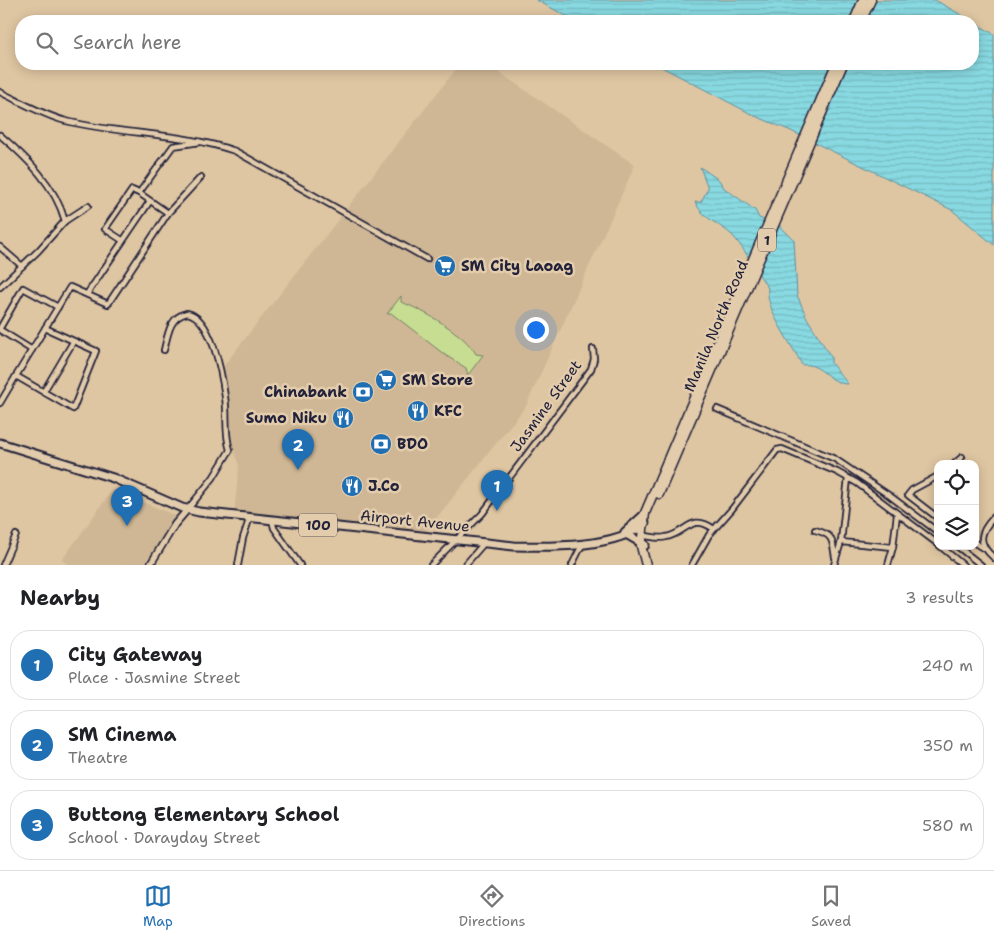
<!DOCTYPE html>
<meta charset="utf-8">
<style>
:root{--surface:#fff;--page:#f6f6f6;--text:#202124;--muted:#757577;--line:#e0e0e0;--accent:#1f6fb2}
body{margin:0;font-family:"Shantell Sans",sans-serif;background:var(--page);color:var(--text)}
.controls{position:absolute;right:15px;bottom:15px;display:grid;overflow:hidden;border-radius:10px;box-shadow:0 2px 12px #0003}
.controls button{width:45px;height:45px;display:grid;place-items:center;padding:0;border:0;border-bottom:1px solid var(--line);background:var(--surface);color:var(--text);font:25px sans-serif}
.you{position:absolute;left:535px;top:329px;width:18px;height:18px;margin:-12px;border:4px solid #fff;border-radius:50%;background:#1a73e8;box-shadow:0 0 0 8px #1a73e833}
.badge{display:grid;place-items:center;width:32px;height:32px;border-radius:50%;background:var(--accent);color:#fff;font-size:16px;font-weight:700}
.pin{position:absolute;translate:-50% -41px;filter:drop-shadow(0 1px 2px #0008)}
.pin::after{content:'';position:absolute;top:26px;width:18px;height:15px;background:inherit;clip-path:polygon(0 0,100% 0,50% 100%)}
.list{margin:0;padding:0;list-style:none}
h2{display:flex;justify-content:space-between;align-items:center;height:65px;margin:0;padding:0 20px;font-size:21px}
h2 small{font-size:16px;font-weight:400;color:var(--muted)}
.list li{display:grid;grid-template-columns:32px 1fr auto;gap:15px;align-items:center;box-sizing:border-box;height:70px;margin:0 10px 10px;padding:0 10px;border:1px solid var(--line);border-radius:20px}
.list b{display:block;font-size:19px;white-space:nowrap}
.list p{margin:0;font-size:16px;white-space:nowrap;color:var(--muted)}
.list em{font-size:16px;font-style:normal;color:var(--muted)}
.icon{flex:none;width:28px;height:28px;fill:none;stroke:currentColor;stroke-width:2;stroke-linecap:round;stroke-linejoin:round}
.map{position:relative;flex:none;width:994px;height:565px;overflow:hidden}
.search{position:absolute;background:var(--surface);box-shadow:0 2px 12px #0003;left:15px;right:15px;top:15px;height:55px;display:flex;align-items:center;gap:12px;box-sizing:border-box;padding:0 18px;border-radius:20px;color:var(--muted);font-size:19px}
.sheet{height:305px;background:var(--surface)}
nav{display:flex;justify-content:space-around;align-items:center;box-sizing:border-box;height:70px;border-top:1px solid var(--line);background:var(--surface);font-size:14px;color:var(--muted)}
nav a{display:grid;justify-items:center;gap:2px}
nav .on{color:var(--accent)}
.map>svg:first-child{display:block}
</style>
<div class="map">
<svg width="994" height="565" viewBox="0 0 994 565">
<defs>
<pattern id="water-rules" width="6" height="5" patternUnits="userSpaceOnUse" patternTransform="scale(1.25)"><rect width="6" height="5" fill="#88d9e1"/><path d="M0 2.5h6" fill="none" stroke="#75bac2"/></pattern>
</defs>
<rect width="100%" height="100%" fill="#dfc6a2"/>
<filter id="ink" filterUnits="userSpaceOnUse"><feTurbulence type="fractalNoise" baseFrequency=".02" numOctaves="2"/><feDisplacementMap in="SourceGraphic" scale="10" xChannelSelector="R" yChannelSelector="G"/><feConvolveMatrix kernelMatrix="1 2 1 2 8 2 1 2 1" color-interpolation-filters="sRGB"/></filter>
<g filter="url(#ink)">
<g fill="#cfb795">
<path d="M 460,64 L 487,64 L 635,165 L 526,406 L 426,531 L 234,513 L 239,466 L 230,436 L 229,395 L 222,368 Z"/>
<path d="M 113,489 L 176,516 L 144,565 L 69,565 L 62,560 Z"/>
</g>
<path fill="#c7dd92" stroke="#748066" d="M 401,296 L 401,302 C 423,310 465,334 476,354 L 483,355 L 468,375 L 466,368 L 445,355 L 391,313 L 387,314 Z"/>
<g fill="url(#water-rules)" stroke="#5f909f">
<path d="M 536,0 L 935,0 L 972,21 L 576,21 Z"/>
<path d="M 973,22 L 994,34 L 994,245 L 952,210 L 789,130 L 755,116 L 656,64 L 973,64 Z"/>
<path d="M 700,167 L 719,180 L 724,188 L 755,210 L 759,218 L 780,226 L 794,240 L 797,295 L 807,318 L 831,357 L 831,363 L 848,384 C 829,384 821,362 802,365 C 792,344 765,310 768,288 C 758,274 743,246 732,235 C 719,223 704,220 695,202 L 701,202 L 708,188 Z"/>
</g>
<g fill="none" stroke-linecap="round" stroke-linejoin="round">
<g stroke="#22223b" stroke-width="8">
<g id="minor">
<path d="M 0,92 C 21,102 43,115 66,121 C 123,135 178,132 235,151 L 427,259"/>
<path d="M 0,135 C 28,159 55,185 65,221 L 38,251 L 0,287"/>
<path d="M 139,193 L 168,213"/>
<path d="M 65,221 L 88,206"/>
<path d="M 122,240 L 105,229 L 132,190 L 139,193 L 173,146 L 200,142"/>
<path d="M 0,247 L 22,266"/>
<path d="M 87,294 L 150,201"/>
<path d="M 0,328 L 23,288 L 58,307"/>
<path d="M 0,330 L 32,350"/>
<path d="M 164,350 C 168,335 169,317 187,313 C 212,317 222,375 225,397 C 228,415 224,432 230,450 L 213,478 L 187,510"/>
<path d="M 16,376 L 70,287 L 108,304 L 168,213 L 201,177"/>
<path d="M 44,391 L 73,342"/>
<path d="M 0,403 L 16,376 L 73,409 L 96,351 L 45,328"/>
<path d="M 717,409 L 835,459 L 890,496 L 938,532"/>
<path d="M 954,464 L 962,457"/>
<path d="M 938,476 L 912,490 L 908,495 L 938,518"/>
<path d="M 994,517 C 979,533 977,543 994,558"/>
<path d="M 272,520 L 274,528 L 300,565"/>
<path d="M 815,530 C 834,535 832,540 835,557"/>
<path d="M 646,536 C 652,537 660,539 666,537 C 686,534 691,512 714,529"/>
<path d="M 841,542 L 848,478"/>
<path d="M 975,543 L 983,548"/>
<path d="M 940,546 L 963,565"/>
<path d="M 957,546 L 981,565"/>
<path d="M 3,565 L 16,535"/>
<path d="M 238,565 L 243,538 L 250,517"/>
<path d="M 431,565 L 482,514 L 591,369 L 594,359 L 593,349"/>
<path d="M 465,565 L 485,542"/>
<path d="M 572,565 L 582,545"/>
<path d="M 692,565 L 709,535 L 732,509 L 777,450 L 782,449 L 837,472 L 857,483 L 938,544"/>
<path d="M 834,565 L 841,542 L 893,547 L 897,514"/>
<path d="M 888,565 L 893,547"/>
</g>
</g>
<g stroke="#22223b" stroke-width="9">
<path id="tertiary" d="M 150,565 L 175,524 L 187,510"/>
</g>
<g stroke="#22223b" stroke-width="11">
<g id="primary">
<path d="M 0,443 L 113,478 L 182,508 L 199,512 L 514,546 C 550,547 618,548 645,523"/>
<path d="M 625,532 L 645,514"/>
<path d="M 626,534 L 645,545"/>
</g>
</g>
<g stroke="#22223b" stroke-width="11">
<g id="trunk">
<path d="M 854,21 L 863,0"/>
<path d="M 861,21 L 871,0"/>
<path d="M 659,494 L 843,64"/>
<path d="M 646,565 L 641,546 L 645,513 L 836,64"/>
</g>
</g>
<use href="#minor" stroke="#e3ccac" stroke-width="4.5"/>
<use href="#tertiary" stroke="#e3ccac" stroke-width="5.5"/>
<use href="#primary" stroke="#e3ccac" stroke-width="7"/>
<use href="#trunk" stroke="#e3ccac" stroke-width="8"/>
</g>
</g>
<defs>
<g id="supermarket-disc" transform="scale(1.125)"><circle r="9.5" fill="#1f6fb2" stroke="#e3ccac"/><path d="M-6-5.5h2.5l.6 2H6L4.5 2H-2.5L-4.4-4H-6ZM-1.5 3.2a1.3 1.3 0 1 0 .1 0ZM3 3.2a1.3 1.3 0 1 0 .1 0Z" fill="#fff"/></g>
<g id="bank-disc" transform="scale(1.125)"><circle r="9.5" fill="#1f6fb2" stroke="#e3ccac"/><path d="M-6-4H6V4H-6ZM0-2.3a2.3 2.3 0 1 0 0 4.6a2.3 2.3 0 1 0 0-4.6Z" fill="#fff"/></g>
<g id="restaurant-disc" transform="scale(1.125)"><circle r="9.5" fill="#1f6fb2" stroke="#e3ccac"/><path d="M-5-6h1v4h1v-4h1v4h1v-4h1v5L-1.5 .5V6h-2V.5L-5-1ZM5-6V6H3V1.5H1.5Q1.5-4 5-6Z" fill="#fff"/></g>
</defs>
<g fill-rule="evenodd">
<use href="#supermarket-disc" x="445" y="266"/>
<use href="#supermarket-disc" x="386" y="380"/>
<use href="#bank-disc" x="363" y="392"/>
<use href="#restaurant-disc" x="418" y="411"/>
<use href="#restaurant-disc" x="343" y="418"/>
<use href="#bank-disc" x="381" y="444"/>
<use href="#restaurant-disc" x="352" y="486"/>
</g>
<g text-anchor="middle" dominant-baseline="central" stroke-width="5" stroke-linejoin="round" paint-order="stroke">
<g fill="#e3ccac" stroke="#5c555d" stroke-width="1">
<rect x="758" y="228.5" width="18" height="23" rx="4"/>
<rect x="299" y="513.5" width="38" height="23" rx="4"/>
</g>
<g font-size="14" font-weight="bold" fill="#22223b">
<text x="767" y="240">1</text>
<text x="318" y="525">100</text>
</g>
<g font-size="15" font-weight="bold" fill="#22223b" stroke="#e3ccac" text-anchor="start">
<text x="461" y="266">SM City Laoag</text>
<text x="402" y="380">SM Store</text>
<text x="347" y="392" text-anchor="end">Chinabank</text>
<text x="434" y="411">KFC</text>
<text x="327" y="418" text-anchor="end">Sumo Niku</text>
<text x="397" y="444">BDO</text>
<text x="368" y="486">J.Co</text>
</g>
<g font-size="15" fill="#22223b" stroke="#e3ccac">
<text transform="translate(716 326) rotate(-67)">Manila North Road</text>
<text transform="translate(546 406) rotate(-54)">Jasmine Street</text>
<text transform="translate(415 521) rotate(6)">Airport Avenue</text>
</g>
</g>
</svg>
<div class="controls">
<button><svg class="icon" aria-label="locate" viewBox="0 0 24 24"><circle cx="12" cy="12" r="6"/><path d="M12 2v4M12 18v4M2 12h4M18 12h4"/></svg></button>
<button><svg class="icon" aria-label="layers" viewBox="0 0 24 24"><path d="M12 4l9 5-9 5-9-5zM3 14l9 5 9-5"/></svg></button>
</div>
<div class="you"></div>
<div class="pin badge" style="left:497px;top:511px">1</div>
<div class="pin badge" style="left:298px;top:470px">2</div>
<div class="pin badge" style="left:127px;top:526px">3</div>
<div class="search"><svg class="icon" aria-label="search" viewBox="0 0 24 24"><circle cx="10" cy="10" r="6"/><path d="M15 15l6 6"/></svg>Search here</div>
</div>
<section class="sheet">
<h2>Nearby<small>3 results</small></h2>
<ul class="list">
<li><span class="badge">1</span><div><b>City Gateway</b><p>Place · Jasmine Street</p></div><em>240 m</em></li>
<li><span class="badge">2</span><div><b>SM Cinema</b><p>Theatre</p></div><em>350 m</em></li>
<li><span class="badge">3</span><div><b>Buttong Elementary School</b><p>School · Darayday Street</p></div><em>580 m</em></li>
</ul>
</section>
<nav>
<a class="on"><svg class="icon" aria-label="map" viewBox="0 0 24 24"><path d="M3 6l6-2 6 2 6-2v14l-6 2-6-2-6 2zM9 4v14M15 6v14"/></svg>Map</a>
<a><svg class="icon" aria-label="directions" viewBox="0 0 24 24"><path d="M12 3l9 9-9 9-9-9zM9 14v-3h6M13 9l2 2-2 2"/></svg>Directions</a>
<a><svg class="icon" aria-label="saved" viewBox="0 0 24 24"><path d="M7 4h10v16l-5-4-5 4z"/></svg>Saved</a>
</nav>
